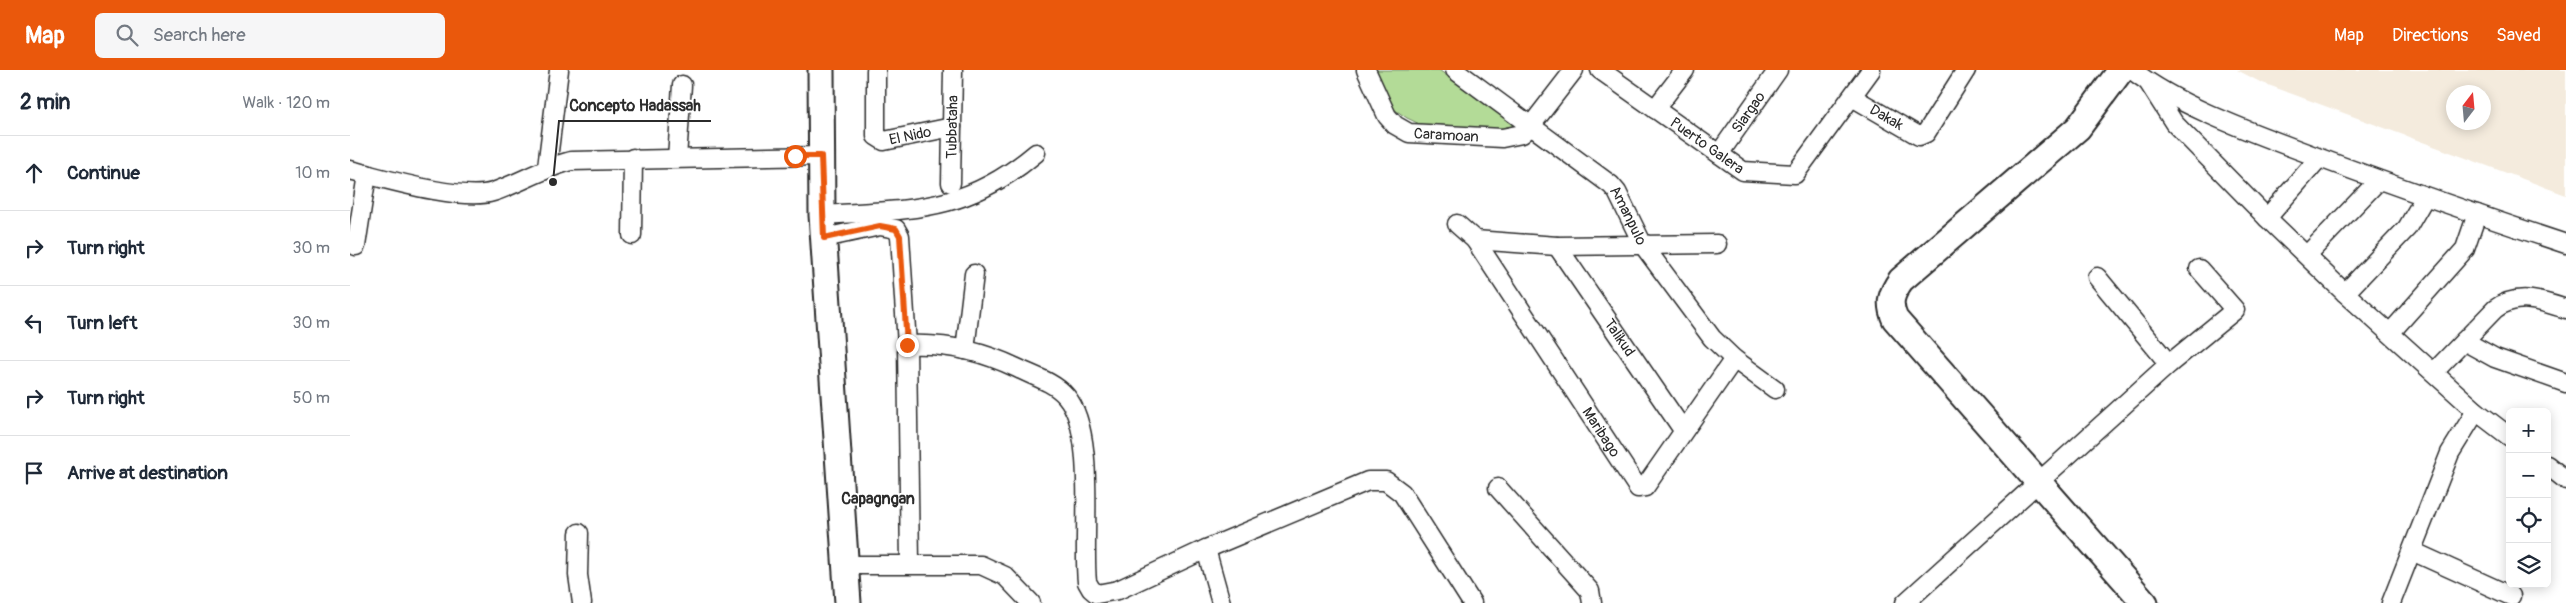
<!DOCTYPE html>
<meta charset="utf-8">
<style>
:root{--surface:#fff;--page:#f6f6f7;--text:#1f2937;--muted:#747a83;--line:#e0e1e3;--accent:#ea580c}
body{margin:0;font-family:Pangolin,sans-serif;background:var(--page);color:var(--text)}
.controls{position:absolute;right:15px;bottom:15px;display:grid;overflow:hidden;border-radius:8px;box-shadow:0 2px 12px #0003}
.controls button{width:45px;height:45px;display:grid;place-items:center;padding:0;border:0;border-bottom:1px solid var(--line);background:var(--surface);color:var(--text);font:25px sans-serif}
.compass{position:absolute;left:2096px;top:15px;width:45px;height:45px;border-radius:50%;background:var(--surface);box-shadow:0 2px 12px #0003;rotate:16deg}
.stop{position:absolute;width:15px;height:15px;margin:-11px;border:4px solid #ea580c;border-radius:50%;background:#fff}
.stop.end{background:#ea580c;border-color:#fff;box-shadow:0 1px 5px #0008}
.list{margin:0;padding:0;list-style:none}
h2{display:flex;justify-content:space-between;align-items:center;height:65px;margin:0;padding:0 20px;font-size:21px}
h2 small{font-size:16px;font-weight:400;color:var(--muted)}
.list li{display:grid;grid-template-columns:32px 1fr auto;gap:15px;align-items:center;box-sizing:border-box;height:75px;padding:0 20px;border-top:1px solid var(--line)}
.list b{display:block;font-size:19px;white-space:nowrap}
.list em{font-size:16px;font-style:normal;color:var(--muted)}
.icon{flex:none;width:28px;height:28px;fill:none;stroke:currentColor;stroke-width:2;stroke-linecap:round;stroke-linejoin:round}
.map{position:relative;flex:none;width:2216px;height:533px;overflow:hidden}
header{display:flex;align-items:center;gap:30px;box-sizing:border-box;height:70px;padding:0 25px;background:var(--accent);color:#fff}
header strong{font-size:24px}
nav{display:flex;gap:28px;margin-inline-start:auto;font-size:18px}
.search{width:350px;height:45px;background:var(--page);display:flex;align-items:center;gap:12px;box-sizing:border-box;padding:0 18px;border-radius:8px;color:var(--muted);font-size:19px}
main{display:flex}
aside{flex:1;background:var(--surface)}
.map>svg:first-child{display:block}
</style>
<header>
<strong>Map</strong>
<div class="search"><svg class="icon" aria-label="search" viewBox="0 0 24 24"><circle cx="10" cy="10" r="6"/><path d="M15 15l6 6"/></svg>Search here</div>
<nav><a>Map</a><a>Directions</a><a>Saved</a></nav>
</header>
<main>
<aside>
<h2>2 min<small>Walk · 120 m</small></h2>
<ul class="list">
<li><svg class="icon" aria-label="ahead" viewBox="0 0 24 24"><path d="M12 20V5M6 11l6-6 6 6"/></svg><div><b>Continue</b></div><em>10 m</em></li>
<li><svg class="icon" aria-label="right" viewBox="0 0 24 24"><path d="M7 20v-9h11M14 6l5 5-5 5"/></svg><div><b>Turn right</b></div><em>30 m</em></li>
<li><svg class="icon" aria-label="left" viewBox="0 0 24 24"><path d="M17 20v-9H6M10 6l-5 5 5 5"/></svg><div><b>Turn left</b></div><em>30 m</em></li>
<li><svg class="icon" aria-label="right" viewBox="0 0 24 24"><path d="M7 20v-9h11M14 6l5 5-5 5"/></svg><div><b>Turn right</b></div><em>50 m</em></li>
<li><svg class="icon" aria-label="arrive" viewBox="0 0 24 24"><path d="M6 21V4h12l-3 4 3 4H6"/></svg><div><b>Arrive at destination</b></div></li>
</ul>
</aside>
<div class="map">
<svg width="2216" height="533" viewBox="0 0 2216 533">
<rect width="100%" height="100%" fill="#fff"/>
<filter id="ink" filterUnits="userSpaceOnUse"><feTurbulence type="fractalNoise" baseFrequency=".02" numOctaves="2"/><feDisplacementMap in="SourceGraphic" scale="10" xChannelSelector="R" yChannelSelector="G"/><feConvolveMatrix kernelMatrix="1 2 1 2 8 2 1 2 1" color-interpolation-filters="sRGB"/></filter>
<g filter="url(#ink)">
<path fill="#f4ebdd" fill-rule="evenodd" d="M 1887,0 L 2216,0 L 2216,125 L 1910,12 ZM 2104,22 L 2134,22 L 2134,52 L 2104,52 Z"/>
<path fill="#b3db97" stroke="#6f8361" d="M 1022,0 L 1089,0 L 1165,56 L 1129,64 L 1082,60 L 1057,48 L 1041,37 Z"/>
<g fill="none" stroke-linecap="round" stroke-linejoin="round">
<g stroke="#2b2b2b" stroke-width="21">
<g id="street">
<path id="s1" d="M 526,0 L 526,66 L 534,71 L 602,57"/>
<path id="s2" d="M 1016,0 L 1037,46 L 1045,55 L 1059,63 L 1152,68 L 1172,64 L 1180,57 L 1224,0"/>
<path id="s3" d="M 1105,0 L 1261,115 L 1267,122 L 1293,175 L 1362,268 L 1384,289 L 1425,319"/>
<path id="s4" d="M 1250,0 L 1393,101 L 1445,104 L 1521,0"/>
<path d="M 1782,0 C 1822,32 1890,58 1938,76 C 2030,111 2122,143 2216,174"/>
<path d="M 1798,12 L 1824,53 L 1917,148 L 1995,223 L 2126,341 L 2160,367"/>
<path id="s5" d="M 1502,27 L 1569,66 L 1576,63 L 1616,0"/>
<path d="M 1305,39 L 1335,0"/>
<path id="s6" d="M 1369,84 L 1428,0"/>
<path d="M 327,88 L 332,15"/>
<path d="M 197,97 L 209,0"/>
<path d="M 0,100 C 32,108 112,132 143,122 C 170,113 193,98 221,91 L 471,86"/>
<path id="s7" d="M 601,113 L 603,0"/>
<path d="M 472,145 C 560,139 614,144 686,83"/>
<path d="M 1917,148 L 1969,88"/>
<path id="s8" d="M 1107,154 L 1125,170 L 1288,418 L 1295,417 L 1384,289"/>
<path d="M 282,165 L 283,88"/>
<path d="M 474,168 L 530,156 L 546,159 L 550,166 L 557,275 L 560,494"/>
<path d="M 1125,170 L 1207,176 L 1367,174"/>
<path d="M 6,176 L 17,104"/>
<path id="s9" d="M 1207,176 L 1333,360"/>
<path d="M 1957,185 L 2028,111"/>
<path d="M 1747,207 L 1819,294"/>
<path d="M 1995,223 L 2057,158 L 2075,127"/>
<path d="M 2041,262 L 2115,179 L 2127,144"/>
<path d="M 2114,271 L 2145,288 L 2216,313"/>
<path d="M 557,275 C 595,273 632,281 667,298 C 683,306 704,312 716,326 C 747,362 732,465 737,512 L 741,519 L 747,524 L 768,520 L 856,479 L 1018,411 L 1036,411 L 1052,423 L 1122,533"/>
<path d="M 615,280 L 624,204"/>
<path d="M 2084,302 L 2145,239 C 2168,222 2191,231 2216,239"/>
<path d="M 2197,395 L 2216,410"/>
<path d="M 1148,418 L 1240,521 L 1242,533"/>
<path d="M 229,463 L 228,505 L 232,533"/>
<path d="M 856,479 L 871,533"/>
<path d="M 2062,481 L 2161,526"/>
<path d="M 495,495 L 631,495 L 655,506 L 681,533"/>
<path d="M 1555,533 L 1819,294 L 1885,240 L 1849,199"/>
<path d="M 2041,533 L 2100,383 L 2126,341"/>
</g>
</g>
<g stroke="#2b2b2b" stroke-width="29">
<g id="secondary">
<path d="M 471,0 L 472,145 L 498,533"/>
<path d="M 1771,0 L 1728,58 L 1551,210 C 1541,224 1538,233 1545,249 L 1795,533"/>
</g>
</g>
<use href="#street" stroke="#fff" stroke-width="18"/>
<use href="#secondary" stroke="#fff" stroke-width="25"/>
</g>
</g>
<g fill="none" stroke-linecap="round" stroke-linejoin="round" filter="url(#ink)">
<path stroke="#ea580c" stroke-width="6" d="M 445,86 L 471,86 L 474,168 L 530,156 L 546,159 L 550,166 L 557,275"/>
</g>
<g text-anchor="middle" dominant-baseline="central" stroke-width="4" stroke-linejoin="round" paint-order="stroke">
<g font-size="15" fill="#2b2b2b" stroke="#fff">
<text stroke="none"><textPath href="#s6" startOffset="51">Siargao</textPath></text>
<text stroke="none"><textPath href="#s5" startOffset="40">Dakak</textPath></text>
<text stroke="none"><textPath href="#s7" startOffset="56">Tubbataha</textPath></text>
<text stroke="none"><textPath href="#s1" startOffset="102">El Nido</textPath></text>
<text stroke="none"><textPath href="#s2" startOffset="116">Caramoan</textPath></text>
<text stroke="none"><textPath href="#s4" startOffset="131">Puerto Galera</textPath></text>
<text stroke="none"><textPath href="#s3" startOffset="229">Amanpulo</textPath></text>
<text stroke="none"><textPath href="#s9" startOffset="111">Talikud</textPath></text>
<text stroke="none"><textPath href="#s8" startOffset="254">Maribago</textPath></text>
</g>
<g font-size="16" font-weight="bold" fill="#2b2b2b" stroke="#fff">
<text x="528" y="429">Capagngan</text>
</g>
</g>
<path fill="none" stroke="#2b2b2b" stroke-width="2" d="M203 112L209 51H361"/>
<circle fill="#2b2b2b" stroke="#fff" stroke-width="2" cx="203" cy="112" r="5"/>
<g font-size="16" text-anchor="middle" font-weight="bold" fill="#2b2b2b" stroke="#fff" stroke-width="4" stroke-linejoin="round" paint-order="stroke">
<text x="285" y="41">Concepto Hadassah</text>
</g>
</svg>
<div class="controls">
<button>+</button>
<button>−</button>
<button><svg class="icon" aria-label="locate" viewBox="0 0 24 24"><circle cx="12" cy="12" r="6"/><path d="M12 2v4M12 18v4M2 12h4M18 12h4"/></svg></button>
<button><svg class="icon" aria-label="layers" viewBox="0 0 24 24"><path d="M12 4l9 5-9 5-9-5zM3 14l9 5 9-5"/></svg></button>
</div>
<svg class="compass" viewBox="-18 -18 36 36"><path d="M0-13l5 13h-10z" fill="#e53935"/><path d="M0 13l5-13h-10z" fill="#747a83"/></svg>
<div class="stop" style="left:445px;top:86px"></div>
<div class="stop end" style="left:557px;top:275px"></div>
</div>
</main>
